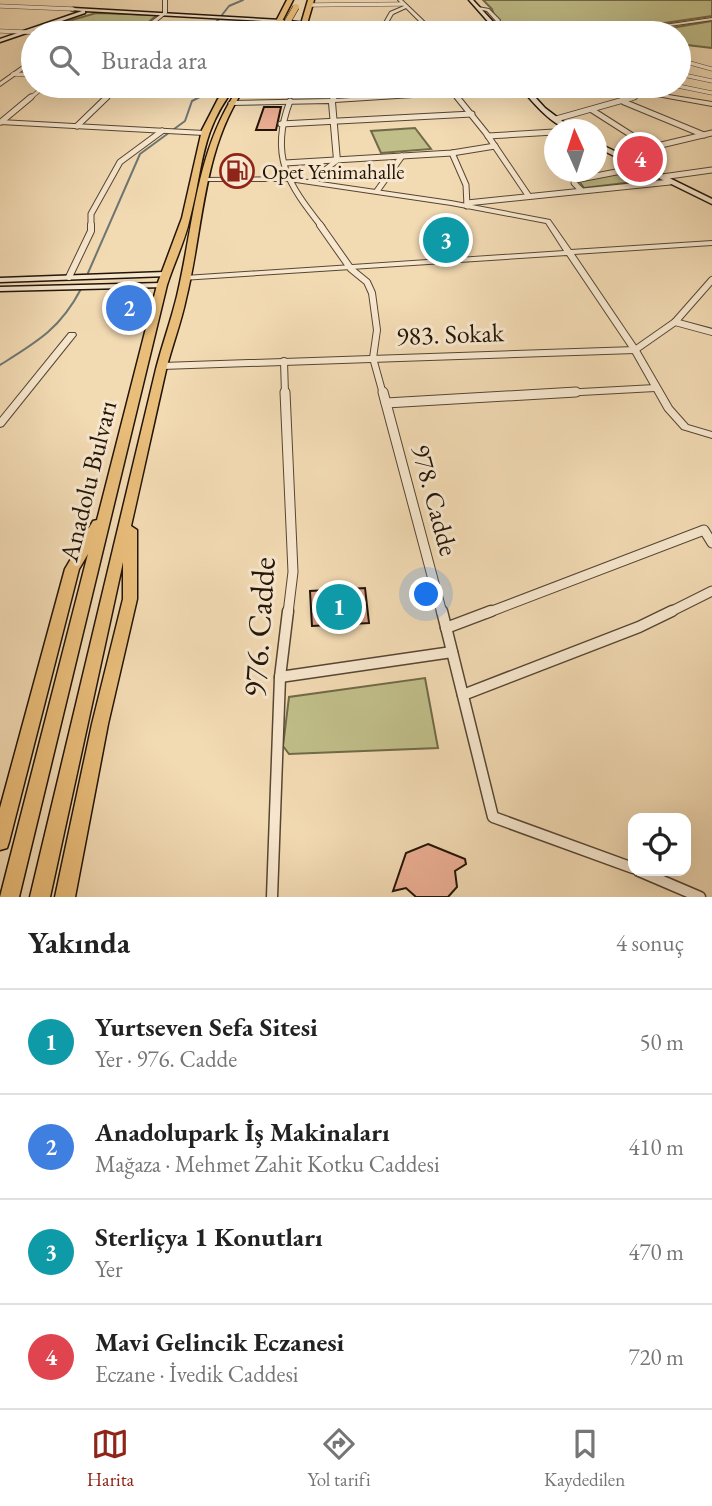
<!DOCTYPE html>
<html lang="tr">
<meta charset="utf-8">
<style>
:root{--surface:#fff;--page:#f2f2f2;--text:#222;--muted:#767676;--line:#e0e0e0;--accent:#8f2418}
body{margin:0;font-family:"EB Garamond",serif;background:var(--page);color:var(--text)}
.controls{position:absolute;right:21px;bottom:21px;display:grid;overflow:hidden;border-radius:14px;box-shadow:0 7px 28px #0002}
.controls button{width:63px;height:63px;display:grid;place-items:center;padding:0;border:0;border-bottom:2px solid var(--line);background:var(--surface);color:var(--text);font:35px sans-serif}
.compass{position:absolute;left:544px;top:119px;width:63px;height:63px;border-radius:50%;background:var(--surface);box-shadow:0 7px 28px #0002;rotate:357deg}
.you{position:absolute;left:427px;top:595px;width:24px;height:24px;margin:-18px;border:5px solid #fff;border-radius:50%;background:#1a73e8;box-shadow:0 0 0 10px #1a73e833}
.badge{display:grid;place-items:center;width:46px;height:46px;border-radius:50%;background:var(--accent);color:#fff;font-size:23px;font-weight:700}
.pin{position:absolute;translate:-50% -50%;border:4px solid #fff;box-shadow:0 2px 7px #0006}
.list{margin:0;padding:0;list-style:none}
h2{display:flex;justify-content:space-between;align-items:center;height:91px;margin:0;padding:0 28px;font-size:30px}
h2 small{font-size:23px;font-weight:400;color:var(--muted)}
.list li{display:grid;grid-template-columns:46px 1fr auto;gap:21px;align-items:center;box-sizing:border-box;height:105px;padding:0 28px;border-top:2px solid var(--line)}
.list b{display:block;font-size:26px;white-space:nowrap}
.list p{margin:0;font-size:23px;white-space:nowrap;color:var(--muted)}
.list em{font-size:23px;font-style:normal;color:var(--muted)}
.icon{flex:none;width:38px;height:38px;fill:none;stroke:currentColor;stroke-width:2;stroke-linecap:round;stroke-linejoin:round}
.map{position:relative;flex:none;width:712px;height:897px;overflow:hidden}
.search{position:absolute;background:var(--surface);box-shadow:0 7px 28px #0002;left:21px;right:21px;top:21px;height:77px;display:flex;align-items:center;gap:18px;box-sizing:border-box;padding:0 24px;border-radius:38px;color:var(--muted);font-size:26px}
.sheet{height:511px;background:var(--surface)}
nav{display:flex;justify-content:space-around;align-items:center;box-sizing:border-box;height:98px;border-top:2px solid var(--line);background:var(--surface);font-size:19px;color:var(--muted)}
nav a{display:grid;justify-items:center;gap:4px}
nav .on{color:var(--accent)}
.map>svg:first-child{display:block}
</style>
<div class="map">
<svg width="712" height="897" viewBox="0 0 712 897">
<rect width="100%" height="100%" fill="#f2dab3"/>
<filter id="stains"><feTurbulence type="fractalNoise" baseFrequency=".00286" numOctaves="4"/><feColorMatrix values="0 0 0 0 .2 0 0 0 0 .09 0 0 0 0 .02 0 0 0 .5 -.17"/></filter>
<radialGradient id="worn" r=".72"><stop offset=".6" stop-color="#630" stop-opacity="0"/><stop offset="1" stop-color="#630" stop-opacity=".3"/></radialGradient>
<g fill="#c0be89" stroke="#716a48" stroke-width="2">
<path d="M 483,0 L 712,0 L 712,16 L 597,33 L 500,33 L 492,9 Z"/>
<path d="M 96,13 L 157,15 L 138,31 L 38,30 Z"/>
<path d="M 712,21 L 712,48 L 679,44 L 679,33 L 642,33 Z"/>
<path d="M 415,128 L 431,149 L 381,153 L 371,131 Z"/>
<path d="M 639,169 L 657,179 L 584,188 L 579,181 Z"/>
<path d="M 425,678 L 438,748 L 289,754 L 283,746 L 289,697 Z"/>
</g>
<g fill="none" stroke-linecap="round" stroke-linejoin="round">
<g stroke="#6e7672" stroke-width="2">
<path d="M 222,15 L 229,6 L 243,0"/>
<path d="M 205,33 L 221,17"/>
<path d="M 88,273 L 140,154 L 185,121 L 192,101 L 221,86"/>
<path d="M 0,365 C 37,342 60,329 81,289"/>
</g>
</g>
<g fill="#ebae93" stroke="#221508" stroke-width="2">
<path d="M 264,107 L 281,107 L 276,130 L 256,130 Z"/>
<path d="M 447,231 L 466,238 L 445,249 L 426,241 Z"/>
<path d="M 365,588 L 369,623 L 312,626 L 310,591 Z"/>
<path d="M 428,844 L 465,859 L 466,864 L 455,871 L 457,887 L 448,897 L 416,897 L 406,888 L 393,891 L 406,853 Z"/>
</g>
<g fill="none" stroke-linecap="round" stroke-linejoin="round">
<g stroke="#564633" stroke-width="4.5">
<g id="minor-far4">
<path d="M 310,5 L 403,4"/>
<path d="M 0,6 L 73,9"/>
<path d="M 385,25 L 414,29 L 415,33"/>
<path d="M 0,31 L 49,33"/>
<path d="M 679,60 L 712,69"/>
<path d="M 13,74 L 33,75"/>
<path d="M 679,74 L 712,81"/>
<path d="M 678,86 L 712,93"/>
<path d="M 453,92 L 459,99"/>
<path d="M 429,94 L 430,90 L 439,86"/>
<path d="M 29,99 L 45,86"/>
<path d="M 105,99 L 118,86"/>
<path d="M 631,99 L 645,92"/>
</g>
</g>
<g stroke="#564633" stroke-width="7">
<g id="minor-far3">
<path d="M 457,97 L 486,133 L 528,195"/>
<path d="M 290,101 C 269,156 288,184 322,227"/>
<path d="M 624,102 L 704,135"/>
<path d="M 592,110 L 650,147"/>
<path d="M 556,119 L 634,97"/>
<path d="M 1,122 L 31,97"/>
<path d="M 281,124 L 472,114"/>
<path d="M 77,126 L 107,97"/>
<path d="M 488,136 L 554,132"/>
<path d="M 452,153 L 466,185 L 467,206"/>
<path d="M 619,155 L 712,133"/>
<path d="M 285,163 L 452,153 L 495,146"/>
<path d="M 662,177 L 712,170"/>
<path d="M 581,190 L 574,183 L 575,180 L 642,167"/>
<path d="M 377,191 L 402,156"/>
<path d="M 467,203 L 670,182"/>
<path d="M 91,227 L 91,214 L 120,162 L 162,131"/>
</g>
</g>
<g stroke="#564633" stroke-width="8">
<g id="minor-far2">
<path d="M 320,225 L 351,269 L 367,282 L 372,293 L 377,330 L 373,358 L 383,394"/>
<path d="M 69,277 L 91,231 L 91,225"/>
<path d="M 675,322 L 712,332"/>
<path d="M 284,361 L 285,394"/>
<path d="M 162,366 L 635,350 L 675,322 L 712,280"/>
<path d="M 544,394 L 655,388"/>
</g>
</g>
<g stroke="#564633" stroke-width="11">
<g id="minor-far1">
<path d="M 285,392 L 293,572 L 288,613"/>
<path d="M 383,392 L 442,613"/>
<path d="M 386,403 L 576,392"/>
<path d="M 487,613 L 704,530 L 712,543"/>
<path d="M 668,613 L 712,591"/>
</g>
</g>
<g stroke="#564633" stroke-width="13">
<g id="minor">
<path d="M 442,611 L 493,817 L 633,868"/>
<path d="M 446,628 L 491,611"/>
<path d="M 280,677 L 452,652"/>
<path d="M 463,695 L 639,627 L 672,611"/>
<path d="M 639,871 L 700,897"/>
<path d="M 272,897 L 280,677 L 288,611"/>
</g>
</g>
<g stroke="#564633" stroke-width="2">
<g id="tertiary">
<path d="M 163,0 L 167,0 L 167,13 L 146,30 L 135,33 L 86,31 L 70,33 L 86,29 L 135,31 L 142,28 L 163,13 Z"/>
<path d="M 398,0 L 402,0 L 427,24 L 430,33 L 426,33 L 423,25 L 406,8 L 393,14 L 382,33 L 378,33 L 390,12 L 404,6 Z"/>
<path d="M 478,7 L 489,9 L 500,20 L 496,27 L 492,26 L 496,21 L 487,11 L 478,9 Z"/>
<path d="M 712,18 L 712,20 L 619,33 L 609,33 Z"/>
<path d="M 31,60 L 33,60 L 33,63 L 0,86 L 0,82 Z"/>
<path d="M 338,86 L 343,86 L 336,99 L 534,86 L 555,86 L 553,88 L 335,102 L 340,161 L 314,181 L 451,201 L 550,220 L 571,250 L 712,241 L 712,245 L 574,254 L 639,350 L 672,407 L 688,425 L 712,432 L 712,438 L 682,429 L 665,410 L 631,350 L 567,255 L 182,280 L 181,278 L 185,276 L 564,251 L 546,223 L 451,205 L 289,181 L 202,181 L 201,180 L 204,178 L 289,177 L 308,180 L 334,160 L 329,103 L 231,105 L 228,103 L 231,101 L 330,99 Z"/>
<path d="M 602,86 L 613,86 L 712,102 L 712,106 Z"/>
<path d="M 0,120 L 204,131 L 207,133 L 204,135 L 0,124 Z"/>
<path d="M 69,333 L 75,333 L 76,335 L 3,426 L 0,427 L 0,418 Z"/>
</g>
</g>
<g stroke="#221508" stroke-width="3">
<g id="secondary">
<path d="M 469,0 L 473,0 L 496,25 L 498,33 L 494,33 L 492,26 Z"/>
<path d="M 73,8 L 281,20 L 306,23 L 332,33 L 326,33 L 303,25 L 281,22 L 85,11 L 85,13 L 0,42 L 0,39 L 82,11 L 71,10 Z"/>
<path d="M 519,86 L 525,86 L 545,108 L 574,130 C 555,130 531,100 519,86 Z"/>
<path d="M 596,142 L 712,199 L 712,204 L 596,147 Z"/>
<path d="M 165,272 L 168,272 L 168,276 L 0,282 L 0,278 Z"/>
<path d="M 162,283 L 165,283 L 165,287 L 0,291 L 0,287 Z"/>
</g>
</g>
<g stroke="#221508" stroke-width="3">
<g id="primary">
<path d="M 287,0 L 293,0 L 276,33 L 270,33 Z"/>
<path d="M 308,0 L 314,0 L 307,24 L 299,33 L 293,33 L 301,24 Z"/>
<path d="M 230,86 L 236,86 C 200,131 204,165 190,218 C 185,241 174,263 167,285 L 19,897 L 0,897 L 88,554 L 79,569 L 9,842 L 7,848 L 0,850 L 0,808 L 65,569 L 93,521 L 97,520 L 157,285 L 182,218 L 202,130 L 218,99 Z"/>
<path d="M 240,86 L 246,86 C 202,149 204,226 186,299 C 181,323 172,346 166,370 C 154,422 143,474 131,526 L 137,530 L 137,599 L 108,724 L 75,897 L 55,897 L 92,724 L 123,599 L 123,562 L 50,897 L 30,897 L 156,369 C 162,345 171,321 177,296 C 194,224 196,148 240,86 Z"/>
</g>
</g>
<use href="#minor-far4" stroke="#f7e7ce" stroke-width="3.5"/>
<use href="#minor-far3" stroke="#f7e7ce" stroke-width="5"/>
<use href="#minor-far2" stroke="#f7e7ce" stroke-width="6"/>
<use href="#minor-far1" stroke="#f7e7ce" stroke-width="9"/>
<use href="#minor" stroke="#f7e7ce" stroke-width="10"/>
<use href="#tertiary" fill="#f7e7ce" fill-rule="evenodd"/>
<use href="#secondary" fill="#f7e7ce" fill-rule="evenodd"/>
<use href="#primary" fill="#e9bd7a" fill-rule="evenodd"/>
<g stroke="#221508" stroke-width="7" stroke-linecap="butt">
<path id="primary-bridge" d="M 281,33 L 296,7"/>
</g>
<use href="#primary-bridge" stroke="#e9bd7a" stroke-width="6"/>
</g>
<defs>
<g id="fuel-ring" transform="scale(1.75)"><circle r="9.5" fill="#f7e7ce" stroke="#8f2418" stroke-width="1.5"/><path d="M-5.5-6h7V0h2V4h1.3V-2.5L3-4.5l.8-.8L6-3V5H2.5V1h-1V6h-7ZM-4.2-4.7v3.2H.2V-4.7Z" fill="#8f2418"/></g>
</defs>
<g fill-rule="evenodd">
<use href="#fuel-ring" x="237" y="171"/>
</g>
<g text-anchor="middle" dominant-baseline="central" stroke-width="6" stroke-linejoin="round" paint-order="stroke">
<g font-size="21" fill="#221508" stroke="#f7e7ce" text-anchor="start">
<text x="262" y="171">Opet Yenimahalle</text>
</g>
<g font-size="26" fill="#221508" stroke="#f7e7ce">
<text transform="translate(450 334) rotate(-2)">983. Sokak</text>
<text transform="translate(88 481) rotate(-76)">Anadolu Bulvarı</text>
<text transform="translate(435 500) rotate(75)">978. Cadde</text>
</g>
<g font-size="32" fill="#221508" stroke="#f7e7ce">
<text transform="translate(259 627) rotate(-86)">976. Cadde</text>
</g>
</g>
<rect width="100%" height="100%" filter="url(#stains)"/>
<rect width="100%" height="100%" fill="url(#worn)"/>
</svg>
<div class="controls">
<button><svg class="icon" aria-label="locate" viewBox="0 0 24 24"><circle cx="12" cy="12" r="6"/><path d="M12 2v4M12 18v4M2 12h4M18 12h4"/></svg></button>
</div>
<svg class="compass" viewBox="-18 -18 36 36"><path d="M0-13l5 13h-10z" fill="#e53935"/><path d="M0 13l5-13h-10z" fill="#767676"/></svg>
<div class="you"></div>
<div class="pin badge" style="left:339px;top:607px;background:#0f9aa8">1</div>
<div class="pin badge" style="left:129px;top:308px;background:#3f7fe0">2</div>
<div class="pin badge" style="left:446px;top:240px;background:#0f9aa8">3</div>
<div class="pin badge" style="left:640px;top:159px;background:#e0444e">4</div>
<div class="search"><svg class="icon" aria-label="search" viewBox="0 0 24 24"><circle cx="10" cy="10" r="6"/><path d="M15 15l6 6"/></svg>Burada ara</div>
</div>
<section class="sheet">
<h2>Yakında<small>4 sonuç</small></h2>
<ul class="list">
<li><span class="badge" style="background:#0f9aa8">1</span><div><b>Yurtseven Sefa Sitesi</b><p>Yer · 976. Cadde</p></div><em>50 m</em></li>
<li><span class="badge" style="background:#3f7fe0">2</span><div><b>Anadolupark İş Makinaları</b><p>Mağaza · Mehmet Zahit Kotku Caddesi</p></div><em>410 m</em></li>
<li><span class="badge" style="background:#0f9aa8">3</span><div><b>Sterliçya 1 Konutları</b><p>Yer</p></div><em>470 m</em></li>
<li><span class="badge" style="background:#e0444e">4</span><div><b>Mavi Gelincik Eczanesi</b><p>Eczane · İvedik Caddesi</p></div><em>720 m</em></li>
</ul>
</section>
<nav>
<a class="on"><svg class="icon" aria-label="map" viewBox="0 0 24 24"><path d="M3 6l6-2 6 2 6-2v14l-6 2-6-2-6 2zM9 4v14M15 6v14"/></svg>Harita</a>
<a><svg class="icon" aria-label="directions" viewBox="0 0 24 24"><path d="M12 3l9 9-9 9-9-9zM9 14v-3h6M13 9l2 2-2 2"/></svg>Yol tarifi</a>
<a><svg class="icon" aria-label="saved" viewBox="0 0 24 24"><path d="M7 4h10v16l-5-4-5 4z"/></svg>Kaydedilen</a>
</nav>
